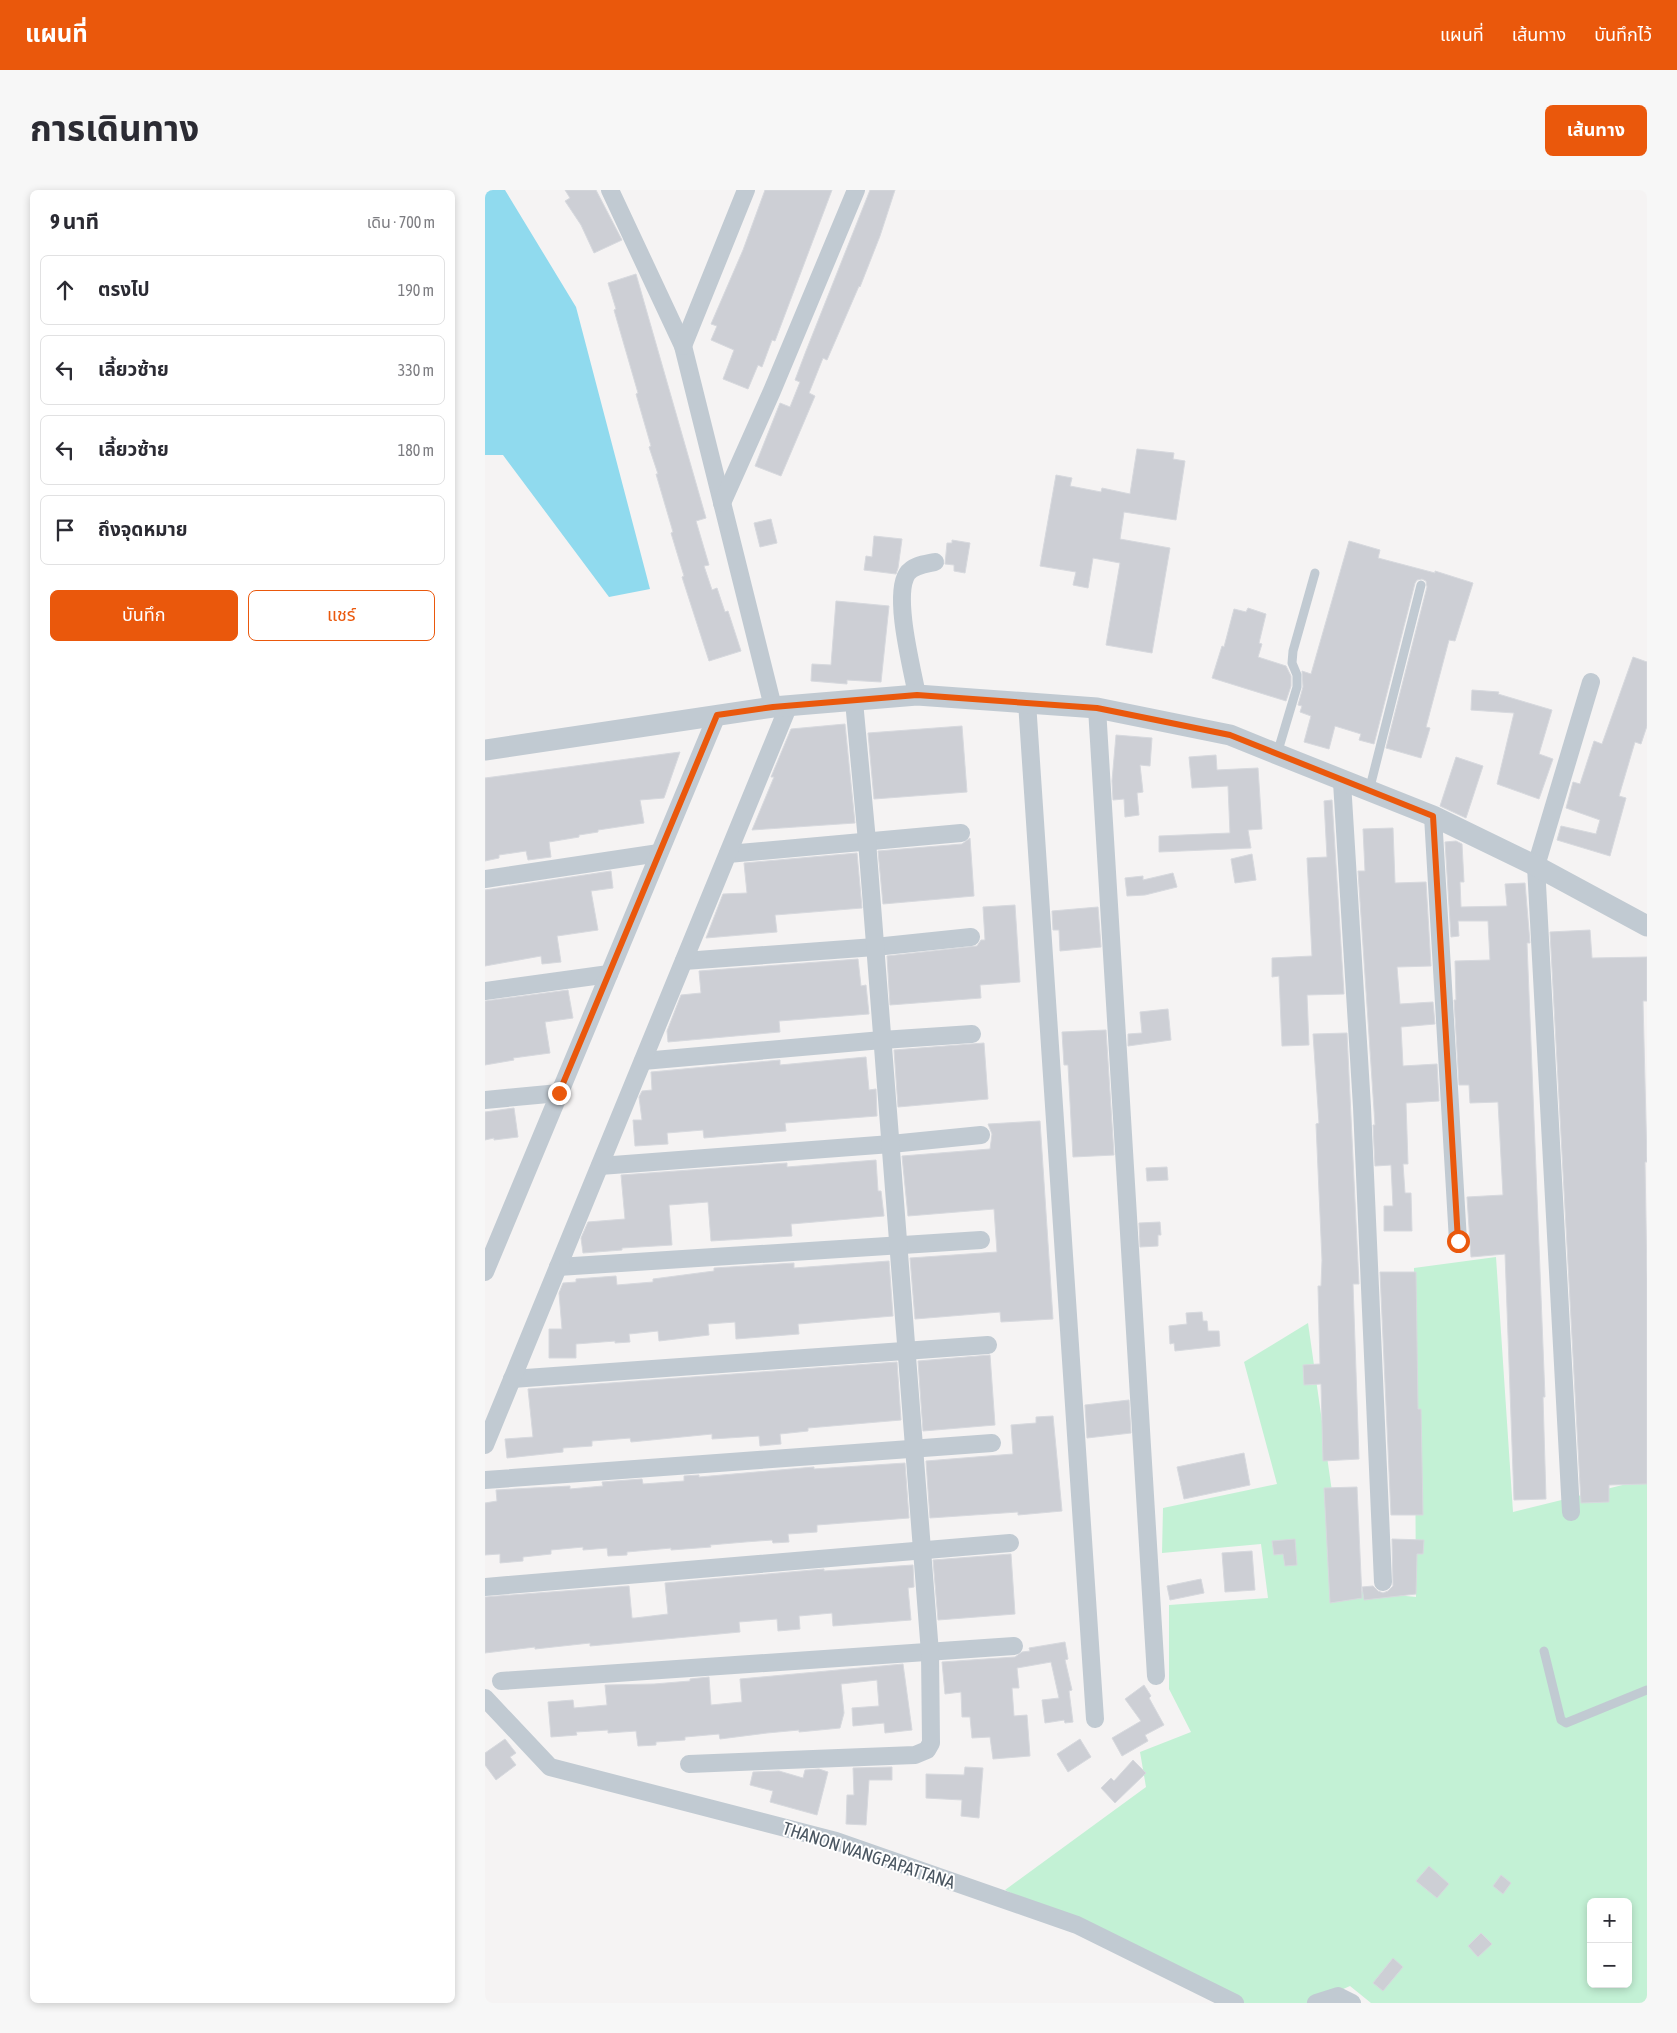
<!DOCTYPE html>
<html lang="th">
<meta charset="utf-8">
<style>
:root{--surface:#fff;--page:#f7f7f7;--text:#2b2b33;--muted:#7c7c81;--line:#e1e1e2;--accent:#ea580c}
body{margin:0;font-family:"Asap Condensed","Noto Sans Thai",sans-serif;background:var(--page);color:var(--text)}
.controls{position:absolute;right:15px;bottom:15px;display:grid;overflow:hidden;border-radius:8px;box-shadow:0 2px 8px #0003}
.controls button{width:45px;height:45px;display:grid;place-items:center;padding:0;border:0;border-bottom:1px solid var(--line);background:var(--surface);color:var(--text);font:25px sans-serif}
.stop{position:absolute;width:15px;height:15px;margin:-11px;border:4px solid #ea580c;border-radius:50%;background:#fff}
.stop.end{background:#ea580c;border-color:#fff;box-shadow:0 1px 5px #0008}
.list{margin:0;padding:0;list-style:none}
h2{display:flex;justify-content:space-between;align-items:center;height:65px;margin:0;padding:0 20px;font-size:21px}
h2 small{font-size:16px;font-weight:400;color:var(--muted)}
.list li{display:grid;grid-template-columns:32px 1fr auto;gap:15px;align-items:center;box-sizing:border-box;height:70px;margin:0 10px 10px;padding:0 10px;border:1px solid var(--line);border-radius:8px}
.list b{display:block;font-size:19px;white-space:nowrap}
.list em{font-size:16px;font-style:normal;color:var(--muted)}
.actions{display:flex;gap:10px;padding:15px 20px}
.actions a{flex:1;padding:11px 0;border:1px solid var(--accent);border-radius:8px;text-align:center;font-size:18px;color:var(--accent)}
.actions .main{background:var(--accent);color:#fff}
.icon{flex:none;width:28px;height:28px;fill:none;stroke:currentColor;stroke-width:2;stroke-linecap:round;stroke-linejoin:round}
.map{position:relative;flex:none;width:1162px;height:1813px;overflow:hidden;border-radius:8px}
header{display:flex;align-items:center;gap:30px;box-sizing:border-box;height:70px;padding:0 25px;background:var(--accent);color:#fff}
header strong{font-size:24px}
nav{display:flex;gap:28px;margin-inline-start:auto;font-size:18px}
.intro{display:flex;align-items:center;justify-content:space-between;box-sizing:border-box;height:120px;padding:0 30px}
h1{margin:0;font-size:35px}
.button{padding:12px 22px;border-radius:8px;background:var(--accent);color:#fff;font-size:18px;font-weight:700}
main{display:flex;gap:30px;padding:0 30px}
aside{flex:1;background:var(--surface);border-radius:8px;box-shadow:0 2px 8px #0003}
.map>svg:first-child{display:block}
</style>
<header>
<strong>แผนที่</strong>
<nav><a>แผนที่</a><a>เส้นทาง</a><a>บันทึกไว้</a></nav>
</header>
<div class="intro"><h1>การเดินทาง</h1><a class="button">เส้นทาง</a></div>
<main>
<aside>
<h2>9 นาที<small>เดิน · 700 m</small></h2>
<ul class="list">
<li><svg class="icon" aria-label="ahead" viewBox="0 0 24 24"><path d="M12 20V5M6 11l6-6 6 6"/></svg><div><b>ตรงไป</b></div><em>190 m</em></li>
<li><svg class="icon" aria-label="left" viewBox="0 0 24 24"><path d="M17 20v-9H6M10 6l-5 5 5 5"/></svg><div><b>เลี้ยวซ้าย</b></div><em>330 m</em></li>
<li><svg class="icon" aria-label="left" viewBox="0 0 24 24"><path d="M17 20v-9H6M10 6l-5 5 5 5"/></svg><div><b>เลี้ยวซ้าย</b></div><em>180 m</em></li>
<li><svg class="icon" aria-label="arrive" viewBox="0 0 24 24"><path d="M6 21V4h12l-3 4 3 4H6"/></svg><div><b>ถึงจุดหมาย</b></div></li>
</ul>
<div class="actions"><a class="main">บันทึก</a><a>แชร์</a></div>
</aside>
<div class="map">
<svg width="1162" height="1813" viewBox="0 0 1162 1813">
<rect width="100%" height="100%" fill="#f5f3f3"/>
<path fill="#c3f1d5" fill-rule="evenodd" d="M 1011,1067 L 1028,1322 L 1162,1289 L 1162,1813 L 886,1813 L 865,1796 L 827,1813 L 755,1813 L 520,1700 L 661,1597 L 655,1562 L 706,1542 L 684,1499 L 684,1415 L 783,1408 L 776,1354 L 677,1363 L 678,1318 L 792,1294 L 759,1172 L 823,1133 L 861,1400 L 931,1407 L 929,1078 ZM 1106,1712 L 1143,1712 L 1143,1794 L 1106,1794 Z"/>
<path fill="#90daee" d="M 0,0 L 20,0 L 91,117 L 165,399 L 124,407 L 18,265 L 0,265 Z"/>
<g fill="#cdcfd5" stroke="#d7d9de">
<path d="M 80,0 L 111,0 L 137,50 L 109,63 L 96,35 L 80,11 L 85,8 Z"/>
<path d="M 280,0 L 347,0 L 290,151 L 287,150 L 277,177 L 273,175 L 263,199 L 238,189 L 249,160 L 226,150 L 232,136 L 226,134 L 258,60 Z"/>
<path d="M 385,0 L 410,0 L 395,46 L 375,97 L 374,96 L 342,170 L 338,168 L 324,203 L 330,206 L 296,286 L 270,276 L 295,213 L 305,217 L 315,192 L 310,190 L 321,161 Z"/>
<path d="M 151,84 L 221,328 L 211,331 L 224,375 L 219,376 L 227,400 L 232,398 L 240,422 L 243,421 L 256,461 L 224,471 L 197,387 L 199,386 L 186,343 L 188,342 L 171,284 L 173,284 L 164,257 L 166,256 L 151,204 L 153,203 L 129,120 L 131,119 L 123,93 Z"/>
<path d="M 652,259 L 689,263 L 688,269 L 700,271 L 691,330 L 639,322 L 635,349 L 685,358 L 667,463 L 621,455 L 635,373 L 608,368 L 603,398 L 588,395 L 591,382 L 555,376 L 571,285 L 587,288 L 585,296 L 616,302 L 617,298 L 645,304 Z"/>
<path d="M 286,329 L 292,353 L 275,357 L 269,333 Z"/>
<path d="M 389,346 L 417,349 L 413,378 L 411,384 L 379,380 L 381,366 L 387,367 Z"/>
<path d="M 467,350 L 485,353 L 480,383 L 469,381 L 469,375 L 460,374 L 462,353 L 467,353 Z"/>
<path d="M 864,351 L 895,360 L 893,368 L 950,383 L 950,381 L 988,393 L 970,451 L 964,450 L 941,537 L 945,538 L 936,568 L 901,558 L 942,397 L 941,391 L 937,389 L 932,390 L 930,393 L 889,554 L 874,550 L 876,544 L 850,536 L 844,559 L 819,552 L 826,526 L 815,522 L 817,516 L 813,515 L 818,497 L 817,481 L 826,484 Z"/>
<path d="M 351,411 L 404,416 L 396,492 L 362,490 L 362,494 L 326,491 L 327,474 L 346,475 Z"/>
<path d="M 763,418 L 781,424 L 774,453 L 777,454 L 773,467 L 801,476 L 806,486 L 806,496 L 801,511 L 727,488 L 737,456 L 739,457 L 749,419 L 761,422 Z"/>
<path d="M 1148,467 L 1162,472 L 1162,536 L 1156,554 L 1150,552 L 1134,606 L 1141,608 L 1125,666 L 1072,650 L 1076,636 L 1111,644 L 1115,630 L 1081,618 L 1088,592 L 1095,594 L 1109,551 L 1117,554 Z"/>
<path d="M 987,500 L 1014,502 L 1013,504 L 1067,520 L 1054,564 L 1068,569 L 1054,609 L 1012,594 L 1029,523 L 986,520 Z"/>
<path d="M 360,534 L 370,633 L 267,640 L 289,587 L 286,587 L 306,539 Z"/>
<path d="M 477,536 L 482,602 L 389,609 L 383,543 Z"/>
<path d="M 631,545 L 667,548 L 665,576 L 655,575 L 658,602 L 652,603 L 654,625 L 640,627 L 639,609 L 628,610 L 627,591 Z"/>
<path d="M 195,562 L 179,608 L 155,610 L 159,633 L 113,640 L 113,642 L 94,645 L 94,647 L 64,652 L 66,667 L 43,670 L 41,661 L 14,665 L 14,668 L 0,671 L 0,588 Z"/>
<path d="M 731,565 L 732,580 L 773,578 L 777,639 L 763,640 L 766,658 L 674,662 L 674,646 L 745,643 L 743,596 L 707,598 L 704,567 Z"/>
<path d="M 971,567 L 998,576 L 981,628 L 955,616 Z"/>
<path d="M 847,610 L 859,804 L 822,805 L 824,855 L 797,856 L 794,786 L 787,787 L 787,768 L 827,766 L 822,668 L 842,667 L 839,611 Z"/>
<path d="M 908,638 L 910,693 L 941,692 L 946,776 L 912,777 L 915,814 L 948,812 L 950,834 L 916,837 L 918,876 L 952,874 L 954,911 L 921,913 L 923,974 L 918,974 L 920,1003 L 926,1003 L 927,1041 L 899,1041 L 899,1016 L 908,1016 L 906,975 L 890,976 L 888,935 L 890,935 L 873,681 L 880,681 L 878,639 Z"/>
<path d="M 485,648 L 489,706 L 398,714 L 393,661 L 477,654 Z"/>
<path d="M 971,651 L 977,654 L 979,692 L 975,692 L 976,717 L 1022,716 L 1020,694 L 1040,693 L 1045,753 L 1042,753 L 1060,1207 L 1058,1207 L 1061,1309 L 1029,1310 L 1020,1064 L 986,1067 L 982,1007 L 1018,1005 L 1013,912 L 985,913 L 984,895 L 974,895 L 969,810 L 971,810 L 970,771 L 1005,770 L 1003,731 L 973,731 L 974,746 L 966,747 L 960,652 Z"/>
<path d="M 372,663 L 377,718 L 290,725 L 292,742 L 221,748 L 238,704 L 262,703 L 259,673 Z"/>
<path d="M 767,664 L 771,690 L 750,693 L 746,669 Z"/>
<path d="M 126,681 L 128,698 L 106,701 L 113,740 L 72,746 L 76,772 L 57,774 L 56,766 L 0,776 L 0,700 Z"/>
<path d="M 688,683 L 692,697 L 660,705 L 642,706 L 640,688 L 658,686 L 658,690 Z"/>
<path d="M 530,715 L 535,792 L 495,795 L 496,808 L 405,815 L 402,766 L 492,756 L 496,750 L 500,750 L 498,717 Z"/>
<path d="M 613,717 L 616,757 L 575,761 L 574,740 L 568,740 L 567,721 Z"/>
<path d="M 1105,740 L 1107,768 L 1162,767 L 1162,811 L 1158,811 L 1162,972 L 1160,972 L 1162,1089 L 1162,1294 L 1124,1295 L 1124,1312 L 1096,1313 L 1065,742 Z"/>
<path d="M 373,769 L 376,796 L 381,795 L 384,824 L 294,831 L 295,842 L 183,852 L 182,841 L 196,805 L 216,803 L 214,781 Z"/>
<path d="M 83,800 L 88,828 L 60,832 L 65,863 L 28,868 L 29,870 L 0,875 L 0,811 Z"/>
<path d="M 683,819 L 686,850 L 643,856 L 643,844 L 657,843 L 655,822 Z"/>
<path d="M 621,840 L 629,965 L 588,967 L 583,875 L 579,875 L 577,842 Z"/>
<path d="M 862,843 L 874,1094 L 868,1094 L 874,1269 L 838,1271 L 836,1194 L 819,1195 L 818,1175 L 835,1174 L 833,1096 L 836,1096 L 837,1070 L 831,934 L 834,933 L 828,844 Z"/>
<path d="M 499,853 L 503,909 L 413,917 L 409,860 Z"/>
<path d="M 381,867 L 384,900 L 391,899 L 392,926 L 300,933 L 301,941 L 219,948 L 218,940 L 182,943 L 183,954 L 150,956 L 148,930 L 157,930 L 154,907 L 157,901 L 167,900 L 166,882 L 295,870 L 295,875 Z"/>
<path d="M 29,918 L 33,947 L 9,950 L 9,948 L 0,950 L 0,922 Z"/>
<path d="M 555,931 L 568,1129 L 516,1132 L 515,1122 L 430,1129 L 425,1068 L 512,1062 L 509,1019 L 423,1026 L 417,966 L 505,959 L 507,944 L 503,934 Z"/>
<path d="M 391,970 L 393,1001 L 396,1001 L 399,1026 L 306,1034 L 307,1046 L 226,1051 L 223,1012 L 184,1015 L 187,1055 L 137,1058 L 137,1060 L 98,1063 L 96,1048 L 103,1032 L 140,1029 L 136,985 L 302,973 L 302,977 Z"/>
<path d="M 682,977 L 683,990 L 662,991 L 661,978 Z"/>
<path d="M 675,1032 L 676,1045 L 673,1045 L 673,1056 L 655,1057 L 654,1033 Z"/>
<path d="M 404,1071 L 408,1126 L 313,1134 L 314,1144 L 251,1149 L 250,1132 L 223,1134 L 224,1145 L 174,1151 L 173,1141 L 144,1144 L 145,1152 L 130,1153 L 130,1151 L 91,1154 L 91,1168 L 64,1168 L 64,1139 L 77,1139 L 74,1103 L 78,1093 L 91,1092 L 91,1089 L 131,1086 L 132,1095 L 168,1092 L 168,1089 L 229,1081 L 229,1078 L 309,1073 L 309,1078 Z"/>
<path d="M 895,1082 L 931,1082 L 933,1219 L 936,1219 L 938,1325 L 906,1325 Z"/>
<path d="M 717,1122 L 718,1131 L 722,1131 L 723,1141 L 734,1141 L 735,1156 L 690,1161 L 689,1153 L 685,1154 L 684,1136 L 702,1134 L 701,1123 Z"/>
<path d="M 505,1165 L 510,1235 L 438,1241 L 433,1171 Z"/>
<path d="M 412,1172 L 416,1230 L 323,1238 L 323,1241 L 295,1244 L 296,1254 L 275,1256 L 274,1246 L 227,1249 L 227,1244 L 146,1252 L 145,1248 L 107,1251 L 107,1256 L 78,1258 L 78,1262 L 22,1268 L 20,1249 L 48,1247 L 43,1199 Z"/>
<path d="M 644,1210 L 646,1243 L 602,1248 L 600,1215 Z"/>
<path d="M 568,1226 L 577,1321 L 533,1325 L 533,1322 L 445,1328 L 441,1271 L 528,1264 L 526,1235 L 551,1233 L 551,1227 Z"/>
<path d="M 759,1263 L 765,1295 L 699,1309 L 692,1277 Z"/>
<path d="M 420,1273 L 424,1328 L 332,1335 L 332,1342 L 303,1344 L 304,1352 L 288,1353 L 287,1350 L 260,1352 L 225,1355 L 226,1357 L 186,1360 L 186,1358 L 142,1362 L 142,1365 L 123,1366 L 122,1358 L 98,1360 L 98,1357 L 66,1360 L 66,1364 L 38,1367 L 38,1371 L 15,1373 L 15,1364 L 0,1365 L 0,1313 L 12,1311 L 11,1300 L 85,1296 L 85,1299 L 118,1296 L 117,1292 L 157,1289 L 158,1294 L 199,1291 L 199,1286 L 214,1285 L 214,1287 L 329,1277 L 329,1279 Z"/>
<path d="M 872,1297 L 877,1408 L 845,1413 L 839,1298 Z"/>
<path d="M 810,1349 L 812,1375 L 800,1376 L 798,1364 L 789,1365 L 787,1351 Z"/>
<path d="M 907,1349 L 939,1350 L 938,1364 L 932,1364 L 931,1404 L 879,1410 L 877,1397 L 888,1396 L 893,1401 L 898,1403 L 903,1401 L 908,1396 Z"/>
<path d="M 767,1361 L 770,1400 L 740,1402 L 737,1363 Z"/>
<path d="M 526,1364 L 530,1424 L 453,1430 L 448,1370 Z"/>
<path d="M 428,1375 L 429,1397 L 423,1398 L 426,1430 L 348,1436 L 347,1423 L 314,1426 L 315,1439 L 293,1441 L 292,1429 L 254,1432 L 255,1442 L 234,1444 L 105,1456 L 105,1453 L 50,1459 L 50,1457 L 0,1463 L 0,1407 L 144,1396 L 147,1428 L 150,1428 L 183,1424 L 180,1393 L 339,1379 L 339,1381 Z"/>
<path d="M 716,1389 L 719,1403 L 685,1410 L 682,1396 Z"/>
<path d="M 580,1452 L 583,1469 L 580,1470 L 587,1500 L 584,1501 L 588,1532 L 580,1533 L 579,1530 L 560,1533 L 557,1510 L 574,1508 L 566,1472 L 532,1478 L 534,1498 L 527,1498 L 529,1526 L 542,1525 L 545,1566 L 508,1569 L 505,1547 L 487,1548 L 485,1527 L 477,1527 L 476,1502 L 460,1504 L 457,1472 L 530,1467 L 537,1462 L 545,1461 L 544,1458 Z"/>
<path d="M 418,1474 L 427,1540 L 400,1543 L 399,1533 L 368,1536 L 367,1518 L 394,1516 L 392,1490 L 356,1494 L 359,1523 L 355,1538 L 314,1542 L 314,1540 L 282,1543 L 235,1549 L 234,1544 L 200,1547 L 200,1550 L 171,1552 L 171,1555 L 153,1556 L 151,1541 L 123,1543 L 123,1540 L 91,1542 L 92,1545 L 66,1547 L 63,1512 L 88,1510 L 89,1518 L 122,1515 L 120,1495 L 169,1494 L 205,1491 L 205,1489 L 224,1487 L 226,1515 L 257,1512 L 255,1489 Z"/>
<path d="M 659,1495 L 666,1506 L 664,1508 L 679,1535 L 660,1545 L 663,1551 L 637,1566 L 627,1548 L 656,1531 L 640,1509 Z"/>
<path d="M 20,1549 L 31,1563 L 25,1567 L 31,1575 L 11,1590 L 0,1575 L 0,1563 Z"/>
<path d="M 595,1549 L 606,1567 L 583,1582 L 572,1564 Z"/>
<path d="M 648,1570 L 661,1583 L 630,1613 L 616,1598 L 626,1588 L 629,1591 Z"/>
<path d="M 407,1577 L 407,1590 L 384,1590 L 381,1635 L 361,1634 L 362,1605 L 369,1605 L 368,1578 Z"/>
<path d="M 480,1577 L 498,1578 L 494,1628 L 476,1626 L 477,1610 L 441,1608 L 441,1584 L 479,1585 Z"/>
<path d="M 334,1579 L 343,1582 L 332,1625 L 285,1612 L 288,1601 L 265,1595 L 268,1582 L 294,1581 L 318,1588 L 320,1580 Z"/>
<path d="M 944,1676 L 964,1694 L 952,1708 L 931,1691 Z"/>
<path d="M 1016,1685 L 1026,1693 L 1018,1704 L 1008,1696 Z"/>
<path d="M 996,1743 L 1007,1754 L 993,1767 L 983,1756 Z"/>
<path d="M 908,1768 L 918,1777 L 898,1801 L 888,1793 Z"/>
</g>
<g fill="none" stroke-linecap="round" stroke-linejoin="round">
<g stroke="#c1cad2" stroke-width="9">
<path d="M 792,564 L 812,497 L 812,485 L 807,473 L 808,461 L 830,383"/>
<path d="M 884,601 L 936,395"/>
<path d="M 1059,1461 L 1076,1530 L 1081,1533 L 1162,1500"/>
</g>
<g stroke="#c1cad2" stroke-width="18">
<path d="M 125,0 L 198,156 L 288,517"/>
<path d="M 198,156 L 261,0"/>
<path d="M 237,313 L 287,201 L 371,0"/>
<path d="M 432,505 C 427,478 408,406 422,384 C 428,375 441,374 450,372"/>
<path d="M 542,512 L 610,1529"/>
<path d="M 612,518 L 671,1486"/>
<path d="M 857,592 L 877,917 L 898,1392"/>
<path d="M 948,626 L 973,1051"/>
<path d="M 243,664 L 476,643"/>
<path d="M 0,689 L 174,663"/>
<path d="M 199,771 L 390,757 L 486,747"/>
<path d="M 0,801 L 124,784"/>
<path d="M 158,871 L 397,850 L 487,844"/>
<path d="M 0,910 L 74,903"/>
<path d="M 115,976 L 406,954 L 496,945"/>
<path d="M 73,1077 L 496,1050"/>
<path d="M 0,1082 L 232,525"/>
<path d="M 27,1189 L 503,1155"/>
<path d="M 0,1255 L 303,517"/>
<path d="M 0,1290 L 507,1253"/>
<path d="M 1086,1322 L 1051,676 L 1106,492"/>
<path d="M 0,1397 L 525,1353"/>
<path d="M 16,1491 L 529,1456"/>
<path d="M 0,1508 L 65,1577 L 351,1651 L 592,1735 L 750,1813"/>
<path d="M 204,1574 L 430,1565 L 442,1560 L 446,1553 L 445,1463 L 382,651 L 369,511"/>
<path d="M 831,1813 L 853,1806 L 867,1813"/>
</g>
<path stroke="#c1cad2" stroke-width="21" d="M 0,560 L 288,517 L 432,505 L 612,518 L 745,545 L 792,564 L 948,626 L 1051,676 L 1162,736"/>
</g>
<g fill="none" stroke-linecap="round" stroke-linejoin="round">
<path stroke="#ea580c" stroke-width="6" d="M 74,903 L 232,525 L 288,517 L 432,505 L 612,518 L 745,545 L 948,626 L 973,1051"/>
</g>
<g text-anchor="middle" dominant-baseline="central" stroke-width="4" stroke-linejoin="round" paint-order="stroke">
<g font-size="18" fill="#4a5661" stroke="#fff">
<text transform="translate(384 1665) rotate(18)">THANON WANGPAPATTANA</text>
</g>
</g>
</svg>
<div class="controls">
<button>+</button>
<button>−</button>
</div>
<div class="stop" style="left:973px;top:1051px"></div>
<div class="stop end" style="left:74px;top:903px"></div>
</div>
</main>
